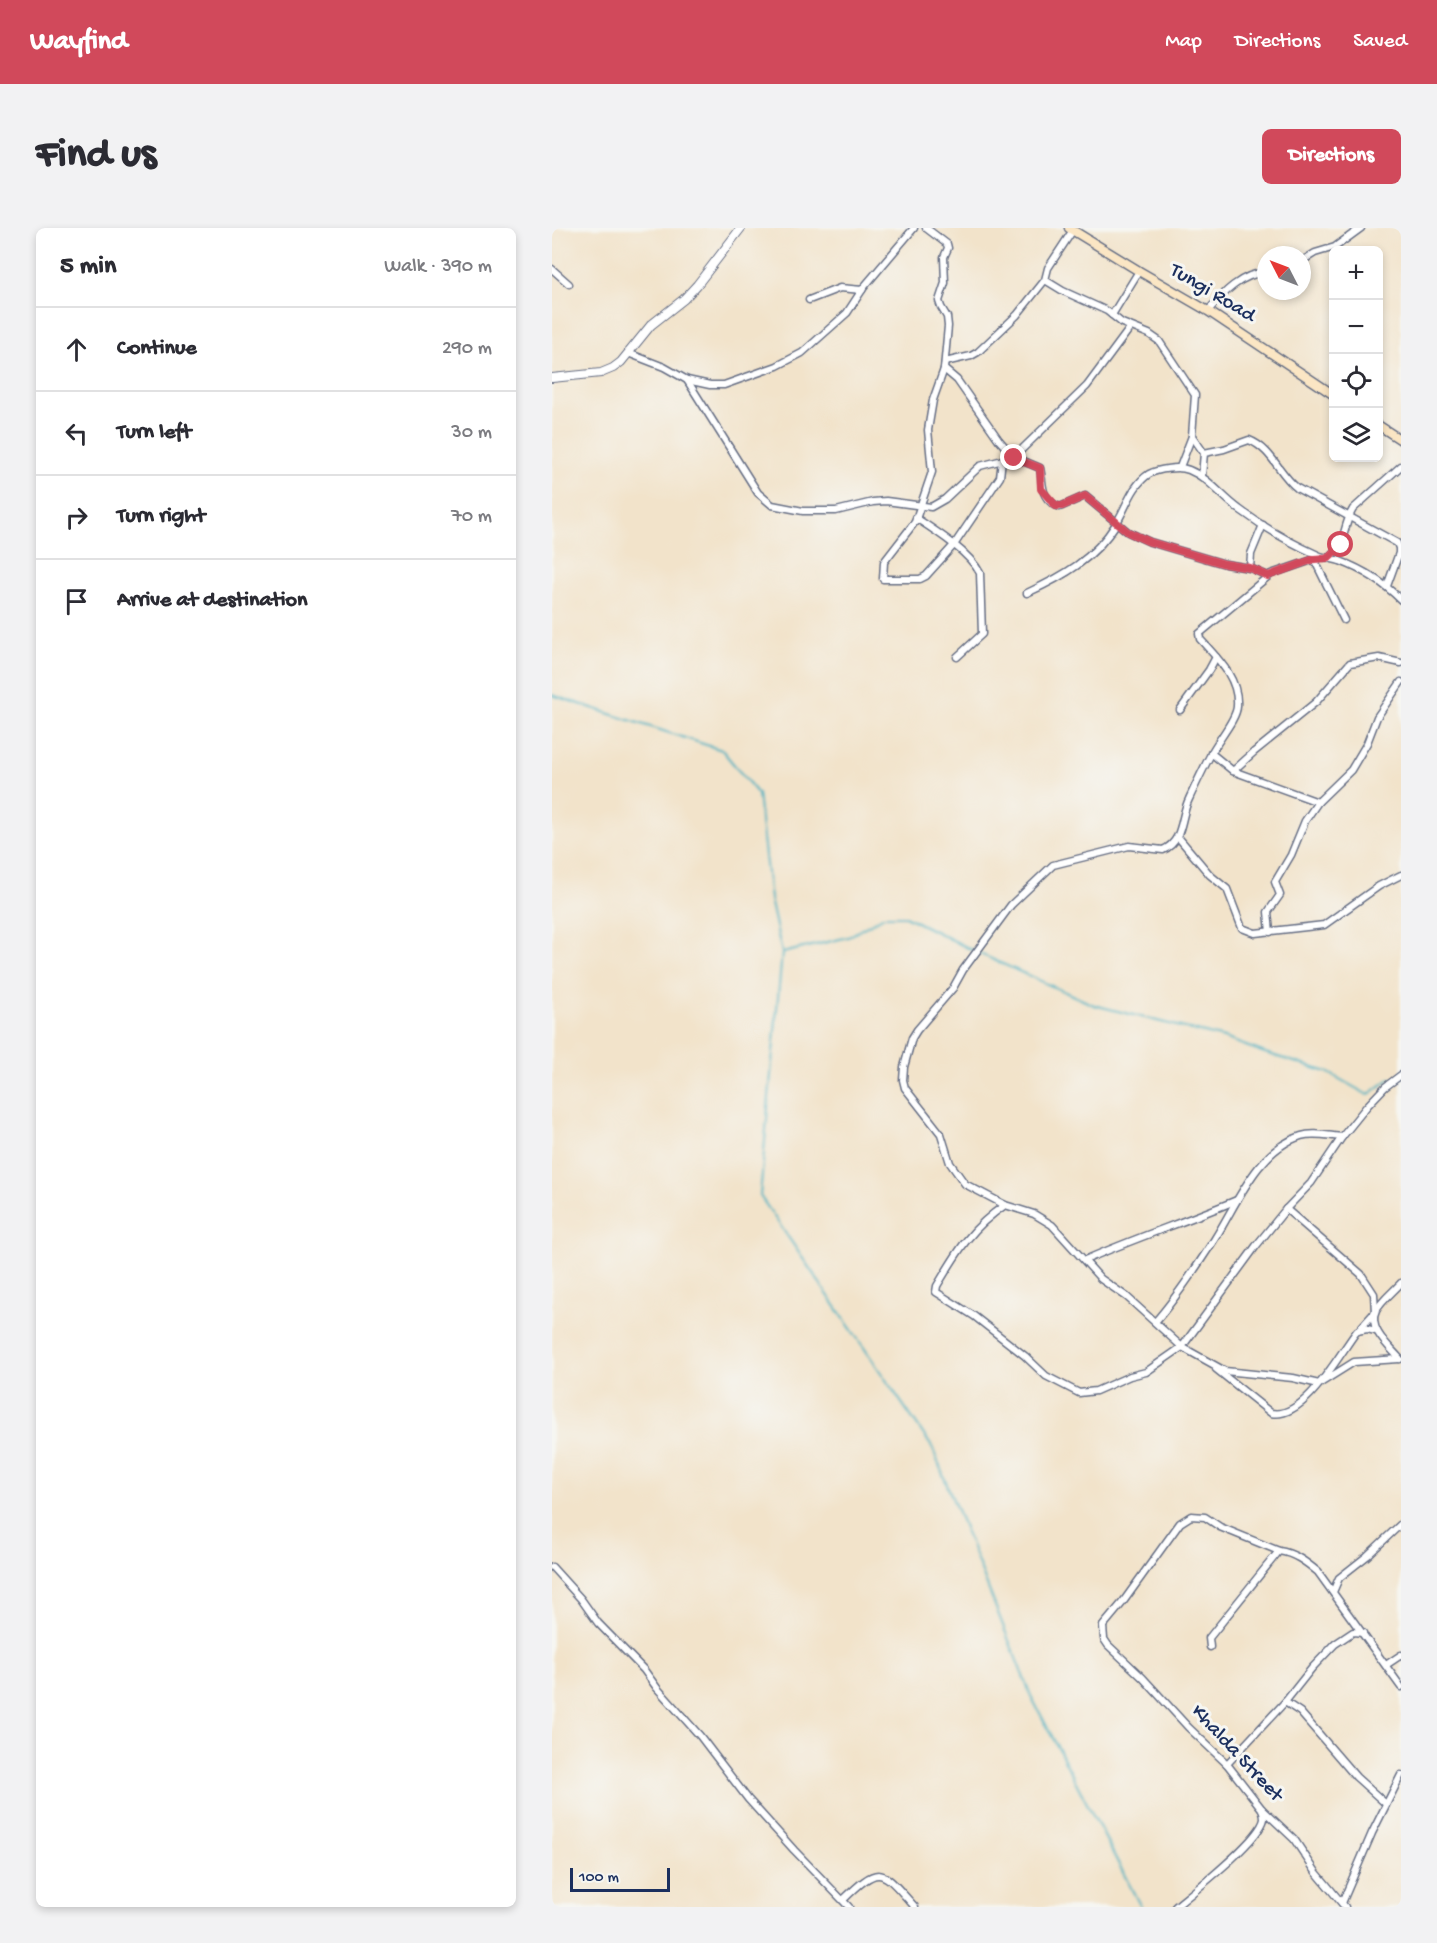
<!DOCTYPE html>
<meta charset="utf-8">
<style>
:root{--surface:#fff;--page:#f2f2f3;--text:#2b2b33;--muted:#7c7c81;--line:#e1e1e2;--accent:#d1495b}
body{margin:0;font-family:"Gochi Hand",sans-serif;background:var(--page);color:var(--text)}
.controls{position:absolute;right:18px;top:18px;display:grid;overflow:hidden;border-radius:9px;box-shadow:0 3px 9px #0003}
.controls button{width:54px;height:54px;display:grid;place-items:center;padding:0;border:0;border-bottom:2px solid var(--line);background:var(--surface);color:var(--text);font:30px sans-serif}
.compass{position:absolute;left:705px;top:18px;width:54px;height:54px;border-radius:50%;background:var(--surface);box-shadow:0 3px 9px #0003;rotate:312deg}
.scale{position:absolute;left:18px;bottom:15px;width:100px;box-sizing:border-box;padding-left:6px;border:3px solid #1b2f5e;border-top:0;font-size:16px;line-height:21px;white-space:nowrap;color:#1b2f5e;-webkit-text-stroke:4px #f6f6f2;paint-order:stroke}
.stop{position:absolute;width:18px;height:18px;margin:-14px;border:4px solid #d1495b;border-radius:50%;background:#fff}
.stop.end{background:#d1495b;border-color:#fff;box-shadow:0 2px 6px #0008}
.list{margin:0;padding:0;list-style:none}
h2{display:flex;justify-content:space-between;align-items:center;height:78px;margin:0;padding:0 24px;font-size:26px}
h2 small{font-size:20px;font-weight:400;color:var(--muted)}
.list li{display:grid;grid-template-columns:39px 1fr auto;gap:18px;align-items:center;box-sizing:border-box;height:84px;padding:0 24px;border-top:2px solid var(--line)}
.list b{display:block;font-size:22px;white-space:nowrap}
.list em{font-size:20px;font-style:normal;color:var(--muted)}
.icon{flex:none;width:33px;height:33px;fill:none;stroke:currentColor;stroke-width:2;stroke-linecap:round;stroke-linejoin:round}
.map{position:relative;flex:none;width:849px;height:1679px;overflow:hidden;border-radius:9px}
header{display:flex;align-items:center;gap:36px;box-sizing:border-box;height:84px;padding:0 30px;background:var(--accent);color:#fff}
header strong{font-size:28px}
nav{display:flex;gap:33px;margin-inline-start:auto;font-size:21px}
.intro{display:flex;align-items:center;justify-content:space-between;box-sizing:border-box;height:144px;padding:0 36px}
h1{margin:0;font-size:42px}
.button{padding:15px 27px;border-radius:9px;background:var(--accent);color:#fff;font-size:21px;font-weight:700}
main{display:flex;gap:36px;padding:0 36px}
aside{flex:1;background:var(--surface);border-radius:9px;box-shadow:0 3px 9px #0003}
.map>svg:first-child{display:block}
</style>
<header>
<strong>Wayfind</strong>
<nav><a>Map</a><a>Directions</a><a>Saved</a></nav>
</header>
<div class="intro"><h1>Find us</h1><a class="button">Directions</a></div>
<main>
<aside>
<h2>5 min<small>Walk · 390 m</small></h2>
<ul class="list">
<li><svg class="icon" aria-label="ahead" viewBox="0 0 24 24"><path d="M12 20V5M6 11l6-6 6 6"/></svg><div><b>Continue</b></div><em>290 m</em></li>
<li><svg class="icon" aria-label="left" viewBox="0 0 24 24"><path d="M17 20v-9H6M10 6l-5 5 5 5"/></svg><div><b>Turn left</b></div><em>30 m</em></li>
<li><svg class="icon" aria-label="right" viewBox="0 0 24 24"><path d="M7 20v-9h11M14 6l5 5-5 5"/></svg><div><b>Turn right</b></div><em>70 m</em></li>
<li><svg class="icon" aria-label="arrive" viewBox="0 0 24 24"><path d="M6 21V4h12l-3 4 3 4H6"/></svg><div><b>Arrive at destination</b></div></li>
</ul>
</aside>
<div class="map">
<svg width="849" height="1679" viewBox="0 0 849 1679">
<rect width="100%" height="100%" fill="#f6f6f2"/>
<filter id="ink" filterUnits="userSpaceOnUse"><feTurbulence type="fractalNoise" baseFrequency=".0167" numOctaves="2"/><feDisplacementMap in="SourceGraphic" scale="12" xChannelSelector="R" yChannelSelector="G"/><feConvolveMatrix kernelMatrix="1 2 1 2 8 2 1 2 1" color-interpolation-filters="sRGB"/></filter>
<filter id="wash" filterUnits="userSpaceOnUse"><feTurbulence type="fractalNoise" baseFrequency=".008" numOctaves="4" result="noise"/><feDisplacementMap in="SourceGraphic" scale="24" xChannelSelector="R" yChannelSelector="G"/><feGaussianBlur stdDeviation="1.35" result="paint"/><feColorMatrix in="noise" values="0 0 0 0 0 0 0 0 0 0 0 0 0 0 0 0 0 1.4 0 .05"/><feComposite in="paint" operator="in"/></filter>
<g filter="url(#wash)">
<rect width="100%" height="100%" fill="#f2e3ca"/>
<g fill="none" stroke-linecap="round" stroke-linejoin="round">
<g stroke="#43afc1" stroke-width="2">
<path d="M 0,467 L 170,522 L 206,566 L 218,671 L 230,725 L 208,968 L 380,1219 L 479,1468 L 589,1679"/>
<path d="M 231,725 L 296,709 L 332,688 L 353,688 L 424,724 L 542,777 L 672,810 L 713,825 L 775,844 L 816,867 L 839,850"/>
</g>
</g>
</g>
<g filter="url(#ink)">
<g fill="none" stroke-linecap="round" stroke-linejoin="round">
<g stroke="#666e84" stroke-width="9">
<g id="minor">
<path d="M 374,0 L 395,16 L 396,20 L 392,29 L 393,55 L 387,73 L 389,79 L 395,89 L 396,98 L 392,141 L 381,172 L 376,202 L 380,244 L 363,294 L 332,334 L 331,351 L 368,351 L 374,348 L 402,317 L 448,249 L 450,232"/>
<path d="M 521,2 L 496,40 L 493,52 L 511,63 L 555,83 L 570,95 L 597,106 L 607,113 L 643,167 L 640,208 L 652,225 L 650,248"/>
<path d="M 750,33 L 763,25 L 783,19 L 809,0"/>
<path d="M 0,41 L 17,56"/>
<path d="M 257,72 L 288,60 L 310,62"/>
<path d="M 656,83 C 671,65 689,46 714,44"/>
<path d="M 560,87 L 587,43"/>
<path d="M 76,125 L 112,139 L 135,152 L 206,265 L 220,277 L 251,283 L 284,283 L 321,274 L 334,273 L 379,279 L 393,271 L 428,238 L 462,229 L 535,158 L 578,100"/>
<path d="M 393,134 L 419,128 L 426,124 L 465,87 L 493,52"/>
<path d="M 392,141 L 405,152 L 447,212 L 462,229 L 488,240 C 492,256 487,272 508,279 L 533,268 L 576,304 L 598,314 L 673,336 L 698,340 L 716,348"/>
<path d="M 135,152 L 158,157 L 172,157 L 225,138 L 250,125 L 295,85 L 312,59 L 362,0"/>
<path d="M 652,225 L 672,221 L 697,212 C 720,221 727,246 745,260 L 845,315 L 847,320 L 847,325 L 835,358"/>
<path d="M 628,239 L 640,208"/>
<path d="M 364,290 C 384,303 417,324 428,345 L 430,406 L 405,429"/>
<path d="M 769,329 L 719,346 L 647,406 L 648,411 C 665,430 687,450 685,478 C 685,491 665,513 659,526 C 651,541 644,556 637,571 C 628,589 632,613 611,622 L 577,618 L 501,637 L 459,677 L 411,742 L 401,760 L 365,802 L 360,810 L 352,839 L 351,852 L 353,860 L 389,906 L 398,935 L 413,956 L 453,977 L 482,986 L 500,997 L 549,1051 L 575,1069 L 630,1119 L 673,1143 L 741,1150 L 767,1156 L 802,1134 L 847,1131"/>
<path d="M 776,330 C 795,316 790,299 801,281 L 849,238"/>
<path d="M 762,331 L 792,392"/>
<path d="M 698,340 L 699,326 L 711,297"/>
<path d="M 475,365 C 512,348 542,331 564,296 C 574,280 580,257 597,246 C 606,241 627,238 637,242 C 657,250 670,269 687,281 C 711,299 739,315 766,327 C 773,330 781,331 788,333 C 812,342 831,354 849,372"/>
<path d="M 628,482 L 657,442 L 664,429"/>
<path d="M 659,525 L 681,543 L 766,574"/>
<path d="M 681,543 L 702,524 L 764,474 L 798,435 L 827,430 L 849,435"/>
<path d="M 626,609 L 658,647 L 675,661 L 690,700 L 703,705 L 772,697 L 827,658 L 849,647"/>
<path d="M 718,704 L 716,684 L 728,667 L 723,654 L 739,627 L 753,593 L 766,574 L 799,542 L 815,515 L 825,489 L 849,454"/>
<path d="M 453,977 C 418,1001 406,1023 385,1058 L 384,1064 L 422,1088 L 473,1128 L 494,1148 L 527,1165 L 544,1163 L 578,1148 L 594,1144 L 630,1119 L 704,1018 L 734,981 L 759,955 L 790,909 L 815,878 L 833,859 L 849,847"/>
<path d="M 734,981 L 809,1046 L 822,1066 L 823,1084 L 806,1103"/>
<path d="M 533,1032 C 583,1010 635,993 685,972"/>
<path d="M 603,1094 C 625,1069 644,1040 662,1012 C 685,976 705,922 749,908 C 762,904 777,908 790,909"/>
<path d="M 848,1131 C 838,1119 815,1101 824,1083 C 829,1073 842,1063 849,1055"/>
<path d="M 664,1141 L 719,1185 C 753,1192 787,1126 805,1103 L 815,1101 L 824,1103"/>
<path d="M 0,1339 L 29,1371 L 46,1395 L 92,1442 L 105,1460 L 148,1508 L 196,1571 L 242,1622 L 297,1679"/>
<path d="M 781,1364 L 787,1350 L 815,1328 L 849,1296"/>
<path d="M 658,1419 L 657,1410 L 727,1323"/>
<path d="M 834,1437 L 849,1427"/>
<path d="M 733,1474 L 748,1484 L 804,1549 L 834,1576"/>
<path d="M 675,1536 L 733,1474 L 760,1440 L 783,1416 L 801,1404 L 811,1405"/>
<path d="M 291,1672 C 330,1634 329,1642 363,1679"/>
<path d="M 790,1675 L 820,1605 L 849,1547"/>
<path d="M 623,1679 C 641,1664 708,1612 712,1591 C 712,1587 712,1585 710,1581"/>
<path d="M 793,1679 L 764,1644 L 742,1611 L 710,1581 L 675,1536 L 636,1499 L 591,1450 L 556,1417 L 552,1411 L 551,1398 L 571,1374 L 628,1295 L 639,1288 L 653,1289 L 668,1299 L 727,1323 C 742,1325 754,1334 766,1344 L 849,1459"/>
</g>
</g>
<g stroke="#666e84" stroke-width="10">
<path id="tertiary" d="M 0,150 L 49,145 L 61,140 L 69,134 L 99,97 L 132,71 L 145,57 L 189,0"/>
</g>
<g stroke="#666e84" stroke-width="11">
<g id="secondary">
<path d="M 517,0 L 587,43 L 656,83 L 782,167"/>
<path d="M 826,197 L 849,212"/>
</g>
</g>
<use href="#minor" stroke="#fff" stroke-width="6"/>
<use href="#tertiary" stroke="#fff" stroke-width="8"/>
<use href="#secondary" stroke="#fbe6c4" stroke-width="8"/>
</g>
</g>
<g fill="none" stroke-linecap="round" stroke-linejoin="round" filter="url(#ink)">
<path stroke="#d1495b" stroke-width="8" d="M 462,230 L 488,240 L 489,261 L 504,278 L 510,278 L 533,268 L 576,304 L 598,314 L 673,336 L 698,340 L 716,348 L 762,331 L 776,330 L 789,317"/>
</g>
<g text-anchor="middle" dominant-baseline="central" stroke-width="6" stroke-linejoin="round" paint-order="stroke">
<g font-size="21" fill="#1b2f5e" stroke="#f6f6f2">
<text transform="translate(660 66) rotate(31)">Tungi Road</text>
<text transform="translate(684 1526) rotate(47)">Khalda Street</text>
</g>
</g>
</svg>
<div class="controls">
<button>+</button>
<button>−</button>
<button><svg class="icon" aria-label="locate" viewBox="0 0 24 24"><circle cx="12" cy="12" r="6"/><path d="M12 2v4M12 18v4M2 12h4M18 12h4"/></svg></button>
<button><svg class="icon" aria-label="layers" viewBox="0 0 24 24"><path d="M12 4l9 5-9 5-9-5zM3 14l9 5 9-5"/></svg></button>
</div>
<svg class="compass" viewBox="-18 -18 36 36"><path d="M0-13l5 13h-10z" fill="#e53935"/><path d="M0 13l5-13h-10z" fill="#7c7c81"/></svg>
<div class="scale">100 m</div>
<div class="stop" style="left:789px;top:317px"></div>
<div class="stop end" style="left:462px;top:230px"></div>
</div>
</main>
